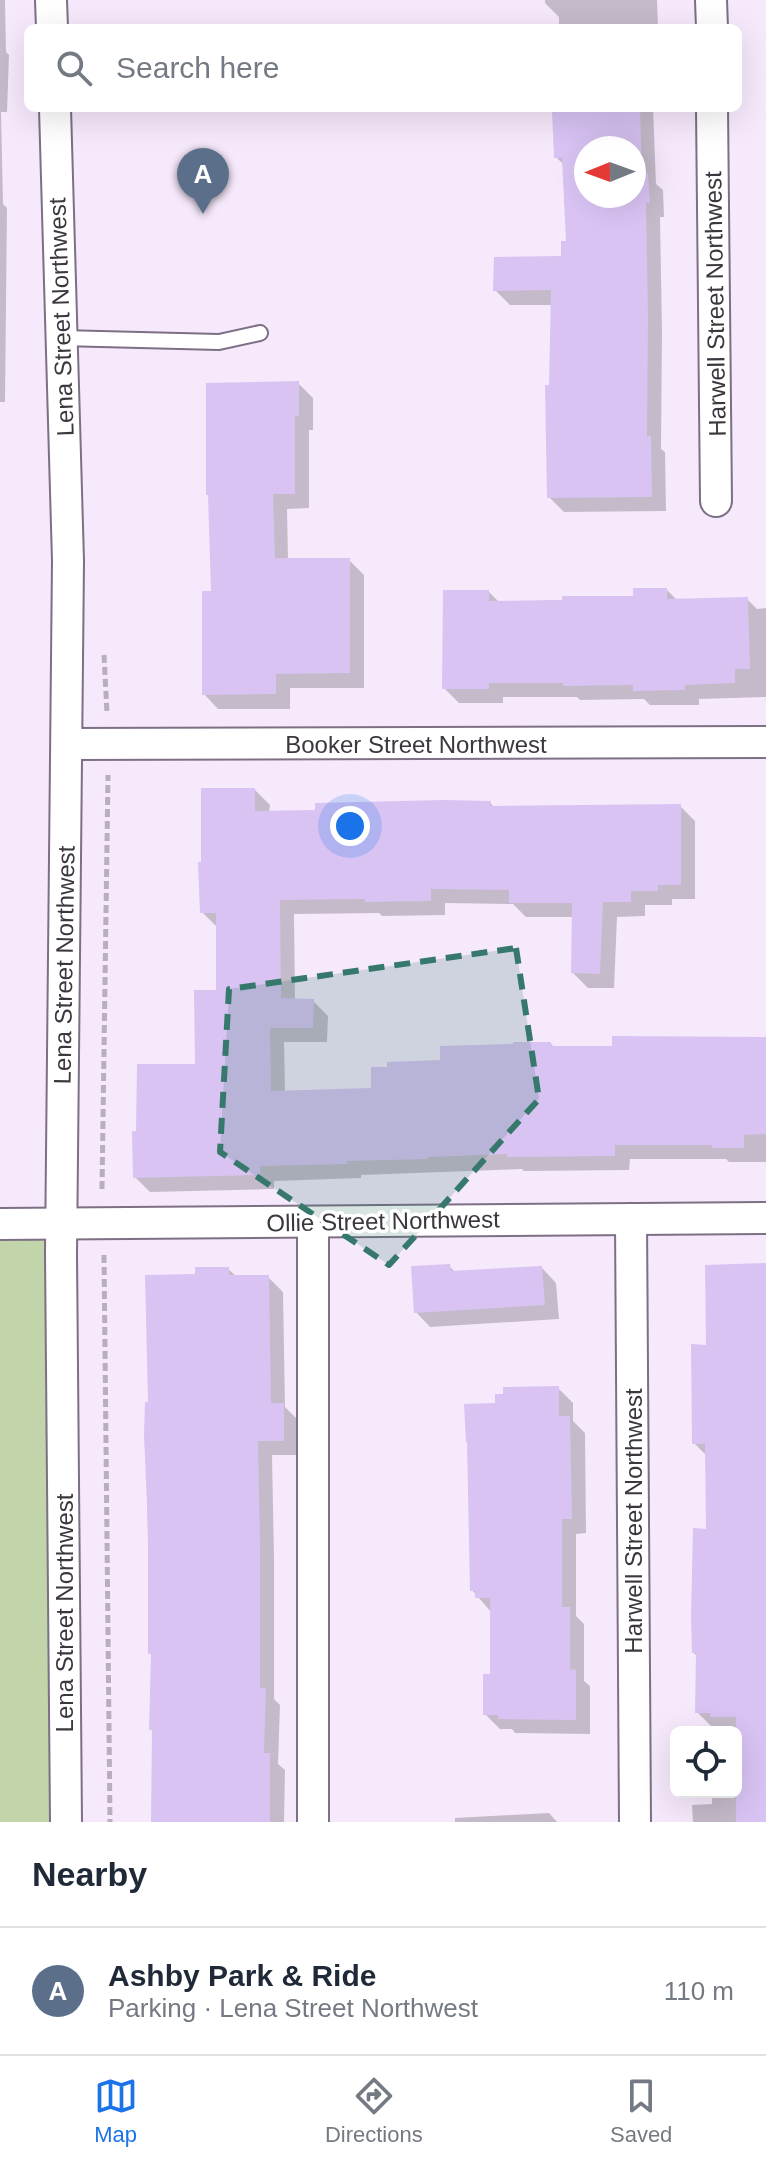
<!DOCTYPE html>
<meta charset="utf-8">
<style>
:root{--surface:#fff;--page:#f6f6f7;--text:#1f2937;--muted:#747a83;--line:#e0e1e3;--accent:#1a73e8}
body{margin:0;font-family:Arial,sans-serif;background:var(--page);color:var(--text)}
.controls{position:absolute;right:24px;bottom:24px;display:grid;overflow:hidden;border-radius:12px;box-shadow:0 8px 32px #0002}
.controls button{width:72px;height:72px;display:grid;place-items:center;padding:0;border:0;border-bottom:2px solid var(--line);background:var(--surface);color:var(--text);font:40px sans-serif}
.compass{position:absolute;left:574px;top:136px;width:72px;height:72px;border-radius:50%;background:var(--surface);box-shadow:0 8px 32px #0002;rotate:269deg}
.you{position:absolute;left:350px;top:826px;width:28px;height:28px;margin:-20px;border:6px solid #fff;border-radius:50%;background:#1a73e8;box-shadow:0 0 0 12px #1a73e833}
.badge{display:grid;place-items:center;width:52px;height:52px;border-radius:50%;background:var(--accent);color:#fff;font-size:26px;font-weight:700}
.pin{position:absolute;translate:-50% -66px;filter:drop-shadow(0 2px 4px #0008)}
.pin::after{content:'';position:absolute;top:42px;width:28px;height:24px;background:inherit;clip-path:polygon(0 0,100% 0,50% 100%)}
.list{margin:0;padding:0;list-style:none}
h2{display:flex;justify-content:space-between;align-items:center;height:104px;margin:0;padding:0 32px;font-size:34px}
h2 small{font-size:26px;font-weight:400;color:var(--muted)}
.list li{display:grid;grid-template-columns:52px 1fr auto;gap:24px;align-items:center;box-sizing:border-box;height:128px;padding:0 32px;border-top:2px solid var(--line)}
.list b{display:block;font-size:30px;white-space:nowrap}
.list p{margin:0;font-size:26px;white-space:nowrap;color:var(--muted)}
.list em{font-size:26px;font-style:normal;color:var(--muted)}
.icon{flex:none;width:44px;height:44px;fill:none;stroke:currentColor;stroke-width:2;stroke-linecap:round;stroke-linejoin:round}
.map{position:relative;flex:none;width:766px;height:1822px;overflow:hidden}
.search{position:absolute;background:var(--surface);box-shadow:0 8px 32px #0002;left:24px;right:24px;top:24px;height:88px;display:flex;align-items:center;gap:20px;box-sizing:border-box;padding:0 28px;border-radius:12px;color:var(--muted);font-size:30px}
.sheet{height:232px;background:var(--surface)}
nav{display:flex;justify-content:space-around;align-items:center;box-sizing:border-box;height:112px;border-top:2px solid var(--line);background:var(--surface);font-size:22px;color:var(--muted)}
nav a{display:grid;justify-items:center;gap:4px}
nav .on{color:var(--accent)}
.map>svg:first-child{display:block}
</style>
<div class="map">
<svg width="766" height="1822" viewBox="0 0 766 1822">
<rect width="100%" height="100%" fill="#f6e9fc"/>
<path fill="#c1d4aa" d="M 51,1219 L 51,1822 L 0,1822 L 0,1220 Z"/>
<g fill="#0003" fill-rule="evenodd">
<path d="M 0,0 L 5,0 L 6,52 L 9,55 L 7,112 L 1,112 L 3,204 L 7,208 L 5,402 L 0,402 Z"/>
<path d="M 545,0 L 657,0 L 658,28 L 559,28 L 559,17 L 545,3 Z"/>
<path d="M 559,108 L 653,108 L 656,184 L 663,190 L 664,217 L 660,217 L 662,332 L 661,449 L 665,452 L 666,511 L 564,512 L 549,497 L 553,305 L 510,305 L 495,290 L 563,258 L 568,243 L 565,166 L 556,157 ZM 586,148 L 634,148 L 634,196 L 586,196 Z"/>
<path d="M 298,383 L 313,398 L 313,430 L 309,430 L 309,508 L 287,509 L 288,560 L 349,560 L 364,575 L 364,688 L 290,688 L 290,709 L 218,709 L 204,694 L 213,593 Z"/>
<path d="M 667,590 L 678,601 L 747,599 L 757,609 L 766,608 L 766,697 L 699,699 L 699,705 L 650,705 L 644,699 L 580,700 L 577,697 L 503,697 L 503,703 L 459,703 L 444,688 L 489,592 L 499,602 L 635,598 Z"/>
<path d="M 255,790 L 270,805 L 269,813 L 490,803 L 495,808 L 680,806 L 695,821 L 695,899 L 672,899 L 672,905 L 645,905 L 645,916 L 617,917 L 614,988 L 588,988 L 573,973 L 574,917 L 526,917 L 513,904 L 445,903 L 445,915 L 382,916 L 379,913 L 294,914 L 295,1000 L 313,1001 L 328,1016 L 327,1042 L 284,1042 L 285,1092 L 373,1090 L 443,1061 L 551,1044 L 555,1048 L 614,1048 L 766,1039 L 766,1162 L 729,1162 L 726,1159 L 630,1159 L 629,1170 L 524,1171 L 522,1169 L 361,1175 L 361,1178 L 274,1181 L 274,1189 L 150,1192 L 135,1177 L 138,1133 L 197,1066 L 218,992 L 218,928 L 202,912 Z"/>
<path d="M 766,1265 L 766,1822 L 693,1822 L 692,1805 L 712,1804 L 712,1792 L 736,1792 L 736,1732 L 711,1732 L 711,1726 L 697,1712 L 698,1657 L 694,1653 L 708,1531 L 707,1456 L 694,1443 L 708,1347 Z"/>
<path d="M 449,1266 L 456,1273 L 542,1268 L 556,1283 L 559,1319 L 430,1327 L 416,1312 Z"/>
<path d="M 228,1269 L 237,1277 L 268,1277 L 283,1292 L 285,1407 L 298,1420 L 298,1455 L 272,1455 L 274,1558 L 274,1699 L 280,1705 L 278,1764 L 285,1770 L 284,1822 L 154,1822 L 154,1732 L 151,1729 L 153,1656 L 150,1653 L 146,1435 L 150,1404 L 197,1276 Z"/>
<path d="M 558,1388 L 573,1403 L 573,1421 L 585,1433 L 586,1533 L 576,1534 L 576,1616 L 584,1624 L 584,1681 L 590,1686 L 590,1734 L 515,1733 L 512,1729 L 500,1729 L 485,1714 L 492,1676 L 492,1613 L 472,1590 L 498,1405 Z"/>
<path d="M 549,1813 L 557,1822 L 455,1822 L 455,1818 Z"/>
</g>
<g fill="#d8c3f3" fill-rule="evenodd">
<path d="M 640,108 L 642,174 L 648,173 L 650,203 L 646,203 L 648,315 L 647,436 L 651,436 L 652,497 L 547,498 L 545,385 L 549,385 L 551,290 L 493,291 L 494,257 L 561,256 L 561,241 L 566,241 L 562,158 L 554,158 L 552,111 ZM 586,148 L 634,148 L 634,196 L 586,196 Z"/>
<path d="M 299,381 L 299,416 L 295,416 L 295,494 L 273,494 L 275,558 L 350,558 L 350,673 L 276,674 L 276,694 L 202,695 L 202,591 L 211,591 L 208,495 L 206,495 L 206,383 Z"/>
<path d="M 633,588 L 667,588 L 667,599 L 748,597 L 750,669 L 735,669 L 735,683 L 685,685 L 685,690 L 633,691 L 633,685 L 563,686 L 563,683 L 489,683 L 489,689 L 442,689 L 443,590 L 489,590 L 489,601 L 562,600 L 562,596 L 633,596 Z"/>
<path d="M 201,788 L 255,788 L 255,811 L 315,810 L 315,803 L 444,800 L 491,801 L 490,806 L 681,804 L 681,885 L 658,885 L 658,891 L 631,891 L 631,902 L 603,902 L 600,974 L 571,973 L 572,903 L 509,903 L 509,890 L 431,889 L 431,901 L 365,902 L 365,899 L 280,900 L 281,998 L 314,999 L 313,1028 L 270,1028 L 271,1091 L 371,1088 L 371,1067 L 387,1067 L 387,1062 L 440,1060 L 440,1046 L 513,1044 L 513,1042 L 551,1042 L 551,1046 L 612,1046 L 612,1036 L 766,1037 L 766,1134 L 744,1135 L 744,1148 L 712,1148 L 712,1145 L 615,1145 L 615,1156 L 507,1157 L 507,1154 L 428,1157 L 428,1159 L 347,1161 L 347,1164 L 260,1166 L 260,1175 L 133,1178 L 132,1131 L 136,1131 L 137,1064 L 195,1064 L 194,990 L 216,990 L 216,913 L 200,913 L 198,862 L 201,862 Z"/>
<path d="M 766,1263 L 766,1822 L 736,1822 L 736,1717 L 710,1717 L 710,1713 L 695,1713 L 696,1653 L 692,1653 L 691,1617 L 693,1528 L 706,1529 L 705,1444 L 692,1444 L 691,1344 L 706,1345 L 705,1265 Z"/>
<path d="M 450,1264 L 451,1271 L 542,1266 L 545,1305 L 414,1313 L 411,1266 Z"/>
<path d="M 195,1267 L 229,1267 L 229,1275 L 269,1275 L 271,1403 L 284,1403 L 284,1441 L 258,1441 L 260,1542 L 260,1688 L 266,1688 L 264,1753 L 270,1753 L 270,1822 L 151,1822 L 152,1730 L 149,1730 L 151,1654 L 148,1654 L 148,1528 L 144,1435 L 145,1402 L 148,1402 L 145,1275 L 195,1274 Z"/>
<path d="M 559,1386 L 559,1416 L 570,1416 L 572,1519 L 562,1519 L 562,1607 L 570,1607 L 570,1669 L 576,1670 L 576,1720 L 498,1719 L 498,1715 L 483,1715 L 483,1674 L 490,1674 L 490,1598 L 475,1598 L 475,1591 L 470,1591 L 467,1442 L 466,1442 L 464,1404 L 495,1403 L 495,1394 L 503,1394 L 503,1387 Z"/>
</g>
<g fill="none" stroke-linecap="round" stroke-linejoin="round">
<g stroke="#7d6f84" stroke-width="18">
<path id="lane" d="M 61,338 L 219,342 L 260,333"/>
</g>
<g stroke="#7d6f84" stroke-width="34">
<g id="street">
<path d="M 51,0 L 52,28"/>
<path d="M 711,0 L 712,28"/>
<path d="M 55,108 L 68,561 L 61,1254 L 66,1822"/>
<path d="M 712,108 L 716,501"/>
<path d="M 67,744 L 766,742"/>
<path d="M 631,1219 L 635,1822"/>
<path d="M 313,1222 L 313,1822"/>
<path d="M 0,1224 L 766,1218"/>
</g>
</g>
<g stroke="#b8aebd" stroke-width="5" stroke-dasharray="8 4" stroke-linecap="butt">
<path d="M 104,655 L 107,713"/>
<path d="M 102,1189 L 108,775"/>
<path d="M 104,1255 L 110,1822"/>
</g>
<use href="#lane" stroke="#fff" stroke-width="14"/>
<use href="#street" stroke="#fff" stroke-width="30"/>
</g>
<path fill="#36796c" fill-opacity="0.2" stroke="#36796c" stroke-width="6" stroke-dasharray="16 10" stroke-linejoin="round" d="M 516,948 L 539,1099 L 389,1265 L 220,1152 L 229,989 Z"/>
<g text-anchor="middle" dominant-baseline="central" stroke-width="7" stroke-linejoin="round" paint-order="stroke">
<g font-size="24" fill="#3c363f" stroke="#fff">
<text transform="translate(715 304) rotate(-91)">Harwell Street Northwest</text>
<text transform="translate(61 317) rotate(-92)">Lena Street Northwest</text>
<text x="416" y="744">Booker Street Northwest</text>
<text transform="translate(64 965) rotate(-89)">Lena Street Northwest</text>
<text transform="translate(383 1221) rotate(-1)">Ollie Street Northwest</text>
<text transform="translate(633 1521) rotate(-90)">Harwell Street Northwest</text>
<text transform="translate(64 1613) rotate(-90)">Lena Street Northwest</text>
</g>
</g>
</svg>
<div class="controls">
<button><svg class="icon" aria-label="locate" viewBox="0 0 24 24"><circle cx="12" cy="12" r="6"/><path d="M12 2v4M12 18v4M2 12h4M18 12h4"/></svg></button>
</div>
<svg class="compass" viewBox="-18 -18 36 36"><path d="M0-13l5 13h-10z" fill="#e53935"/><path d="M0 13l5-13h-10z" fill="#747a83"/></svg>
<div class="you"></div>
<div class="pin badge" style="left:203px;top:214px;background:#5c6f8a">A</div>
<div class="search"><svg class="icon" aria-label="search" viewBox="0 0 24 24"><circle cx="10" cy="10" r="6"/><path d="M15 15l6 6"/></svg>Search here</div>
</div>
<section class="sheet">
<h2>Nearby<small></small></h2>
<ul class="list">
<li><span class="badge" style="background:#5c6f8a">A</span><div><b>Ashby Park &amp; Ride</b><p>Parking · Lena Street Northwest</p></div><em>110 m</em></li>
</ul>
</section>
<nav>
<a class="on"><svg class="icon" aria-label="map" viewBox="0 0 24 24"><path d="M3 6l6-2 6 2 6-2v14l-6 2-6-2-6 2zM9 4v14M15 6v14"/></svg>Map</a>
<a><svg class="icon" aria-label="directions" viewBox="0 0 24 24"><path d="M12 3l9 9-9 9-9-9zM9 14v-3h6M13 9l2 2-2 2"/></svg>Directions</a>
<a><svg class="icon" aria-label="saved" viewBox="0 0 24 24"><path d="M7 4h10v16l-5-4-5 4z"/></svg>Saved</a>
</nav>
